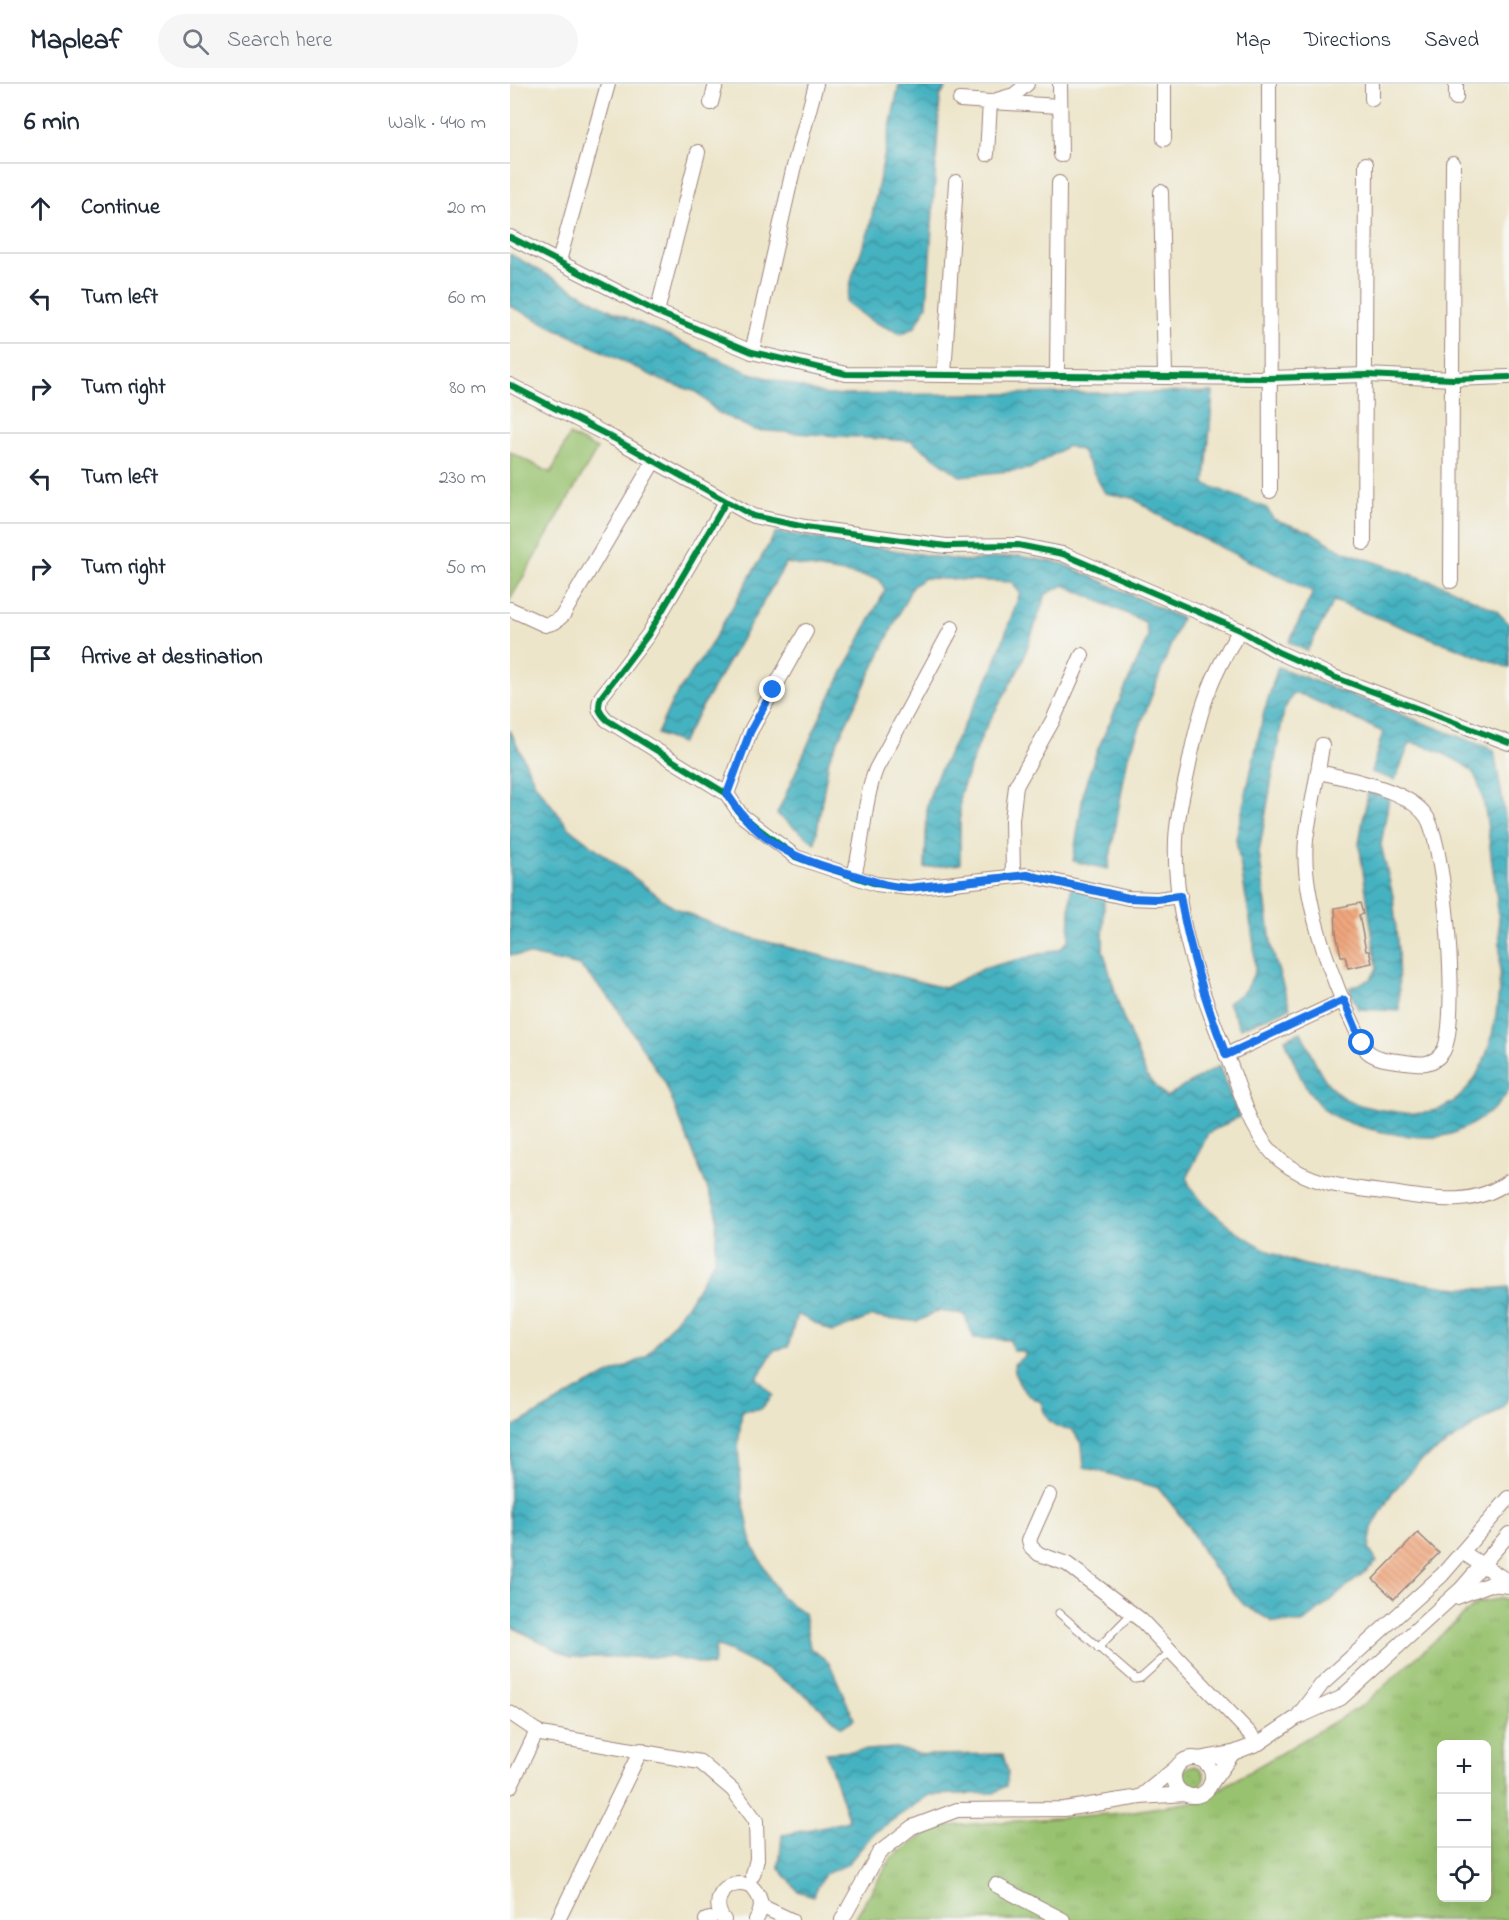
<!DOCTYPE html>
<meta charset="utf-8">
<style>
:root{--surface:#fff;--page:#f6f6f7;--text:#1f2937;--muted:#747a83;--line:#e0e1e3}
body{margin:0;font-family:"Indie Flower",sans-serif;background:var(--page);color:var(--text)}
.controls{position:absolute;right:18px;bottom:18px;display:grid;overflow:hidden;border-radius:9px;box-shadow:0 6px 24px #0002}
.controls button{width:54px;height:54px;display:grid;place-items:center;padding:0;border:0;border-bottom:2px solid var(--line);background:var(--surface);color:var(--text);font:30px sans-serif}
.stop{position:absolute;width:18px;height:18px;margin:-14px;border:4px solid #1a73e8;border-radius:50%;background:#fff}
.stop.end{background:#1a73e8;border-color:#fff;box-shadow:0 2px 6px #0008}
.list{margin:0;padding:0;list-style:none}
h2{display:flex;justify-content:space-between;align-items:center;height:78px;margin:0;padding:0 24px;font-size:26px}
h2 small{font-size:20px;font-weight:400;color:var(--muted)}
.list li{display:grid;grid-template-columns:39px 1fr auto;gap:18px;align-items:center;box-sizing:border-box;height:90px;padding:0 24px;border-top:2px solid var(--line)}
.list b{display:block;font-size:22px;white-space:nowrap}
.list em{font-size:20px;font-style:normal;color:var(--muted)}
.icon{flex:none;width:33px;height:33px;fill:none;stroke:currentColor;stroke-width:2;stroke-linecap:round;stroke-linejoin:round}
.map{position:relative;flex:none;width:999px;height:1836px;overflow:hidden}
header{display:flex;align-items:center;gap:36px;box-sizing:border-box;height:84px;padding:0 30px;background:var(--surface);border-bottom:2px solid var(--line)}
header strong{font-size:28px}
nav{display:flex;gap:33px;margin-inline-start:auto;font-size:21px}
.search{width:420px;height:54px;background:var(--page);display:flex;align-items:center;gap:15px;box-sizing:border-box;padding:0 21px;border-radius:33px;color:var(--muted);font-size:22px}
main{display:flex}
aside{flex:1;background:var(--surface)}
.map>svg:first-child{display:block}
</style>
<header>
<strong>Mapleaf</strong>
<div class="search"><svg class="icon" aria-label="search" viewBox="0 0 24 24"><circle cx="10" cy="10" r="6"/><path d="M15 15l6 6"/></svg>Search here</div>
<nav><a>Map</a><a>Directions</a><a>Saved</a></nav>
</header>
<main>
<aside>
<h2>6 min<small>Walk · 440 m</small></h2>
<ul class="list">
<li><svg class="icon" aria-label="ahead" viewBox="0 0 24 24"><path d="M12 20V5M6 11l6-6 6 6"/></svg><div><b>Continue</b></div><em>20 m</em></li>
<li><svg class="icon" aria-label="left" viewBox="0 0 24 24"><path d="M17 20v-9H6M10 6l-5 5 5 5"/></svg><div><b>Turn left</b></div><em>60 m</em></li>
<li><svg class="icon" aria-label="right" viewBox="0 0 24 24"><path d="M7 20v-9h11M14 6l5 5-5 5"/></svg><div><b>Turn right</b></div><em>80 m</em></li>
<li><svg class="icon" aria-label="left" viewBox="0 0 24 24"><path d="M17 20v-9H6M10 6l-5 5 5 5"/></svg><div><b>Turn left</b></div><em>230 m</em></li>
<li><svg class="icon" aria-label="right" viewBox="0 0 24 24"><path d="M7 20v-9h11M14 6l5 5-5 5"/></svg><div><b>Turn right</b></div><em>50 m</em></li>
<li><svg class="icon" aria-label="arrive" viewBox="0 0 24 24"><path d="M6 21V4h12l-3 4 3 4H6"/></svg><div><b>Arrive at destination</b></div></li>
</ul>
</aside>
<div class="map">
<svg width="999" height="1836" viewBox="0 0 999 1836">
<defs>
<pattern id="grass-tufts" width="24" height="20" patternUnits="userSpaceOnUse" patternTransform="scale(1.5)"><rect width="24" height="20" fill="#99c26f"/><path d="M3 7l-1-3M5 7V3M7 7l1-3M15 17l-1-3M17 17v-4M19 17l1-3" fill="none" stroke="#85a660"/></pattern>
<pattern id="park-dots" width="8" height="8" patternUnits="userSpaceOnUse" patternTransform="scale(1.5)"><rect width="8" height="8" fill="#99c26f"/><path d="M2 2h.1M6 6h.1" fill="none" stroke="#85a660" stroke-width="1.8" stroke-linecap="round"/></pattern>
<pattern id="water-waves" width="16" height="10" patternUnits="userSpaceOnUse" patternTransform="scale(1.5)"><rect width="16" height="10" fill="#45b2c1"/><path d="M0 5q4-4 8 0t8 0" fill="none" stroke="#3c909d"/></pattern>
<pattern id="building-back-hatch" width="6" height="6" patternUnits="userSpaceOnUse" patternTransform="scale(1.5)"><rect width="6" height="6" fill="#efa77e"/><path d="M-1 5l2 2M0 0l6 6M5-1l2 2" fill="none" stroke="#ce8f6d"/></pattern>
</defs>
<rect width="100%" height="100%" fill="#f6f6f2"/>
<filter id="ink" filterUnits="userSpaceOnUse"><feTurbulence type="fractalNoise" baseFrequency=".0167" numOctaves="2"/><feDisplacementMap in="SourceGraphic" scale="12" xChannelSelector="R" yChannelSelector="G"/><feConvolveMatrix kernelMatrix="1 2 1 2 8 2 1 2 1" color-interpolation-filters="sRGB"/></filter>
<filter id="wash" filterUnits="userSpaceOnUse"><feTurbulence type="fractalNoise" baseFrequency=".008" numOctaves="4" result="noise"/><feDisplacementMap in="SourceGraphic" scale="24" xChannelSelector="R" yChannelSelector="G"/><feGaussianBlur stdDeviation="1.35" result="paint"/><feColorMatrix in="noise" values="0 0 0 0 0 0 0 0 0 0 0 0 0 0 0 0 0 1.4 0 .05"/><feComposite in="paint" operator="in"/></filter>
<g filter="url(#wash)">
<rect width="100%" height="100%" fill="#ede5c9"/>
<path fill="url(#grass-tufts)" stroke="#72704d" stroke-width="1.5" fill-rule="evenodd" d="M 993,1514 L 999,1517 L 999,1836 L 344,1836 L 382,1773 L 426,1743 L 611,1729 L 689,1717 L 853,1621 L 967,1519 ZM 932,1660 L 976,1660 L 976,1814 L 932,1814 Z"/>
<circle fill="url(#park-dots)" stroke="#72704d" stroke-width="1.5" cx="683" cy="1693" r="11"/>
<path fill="#99c26f" stroke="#72704d" stroke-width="1.5" d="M 59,351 L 87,365 L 0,516 L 0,368 L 41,389 Z"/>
<g fill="url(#water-waves)" stroke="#486876" stroke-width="1.5">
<path d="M 389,0 L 438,0 L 430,13 L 417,221 L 405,243 L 391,250 L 360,236 L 336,218 L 343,190 L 359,146 Z"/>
<path d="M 0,170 L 98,225 L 237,288 L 317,311 L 703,308 L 695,400 L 757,424 L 763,435 L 801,448 L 830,466 L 935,502 L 986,526 L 999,540 L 999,584 L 824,517 L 797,567 L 779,558 L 803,508 L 665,441 L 623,414 L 595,409 L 571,366 L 557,362 L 519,385 L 450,392 L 401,357 L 244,346 L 207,328 L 187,308 L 153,297 L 0,222 Z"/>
<path d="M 266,448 L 455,477 L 509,472 L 554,480 L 671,534 L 617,677 L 598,785 L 563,777 L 574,705 L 586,669 L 638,553 L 635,538 L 554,501 L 536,510 L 511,581 L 473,649 L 450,710 L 450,780 L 415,784 L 417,721 L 425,696 L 482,587 L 510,509 L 502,498 L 414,494 L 402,503 L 319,675 L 305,759 L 267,730 L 311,631 L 375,506 L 369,495 L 276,479 L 171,659 L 147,650 L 162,617 L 200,562 Z"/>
<path d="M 768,583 L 984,666 L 999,755 L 999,1006 C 988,1026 962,1042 941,1050 C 913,1059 839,1045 816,1027 C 794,1009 785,980 775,955 L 791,948 C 818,1005 820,1020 887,1028 C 999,1046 997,879 984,793 C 979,764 978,716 964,690 C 957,679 914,659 900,659 L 885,696 L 861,688 L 873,648 L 793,611 L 783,610 L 774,626 L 749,768 L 762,866 L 780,924 L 730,944 L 718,919 L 736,906 L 745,887 L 744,860 L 726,755 L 754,628 Z"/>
<path d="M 0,646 L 26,701 L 59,744 L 163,823 L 223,849 L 434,904 L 475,884 L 550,865 L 559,856 L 561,800 L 594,811 L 593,866 L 611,928 L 637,993 L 656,1013 L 709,982 L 729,1033 L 698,1049 L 677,1094 C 680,1108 694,1119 704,1129 C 728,1150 752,1166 782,1177 C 807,1186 836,1187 863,1191 C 907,1198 954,1209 999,1203 L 999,1313 L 992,1324 L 909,1378 L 882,1409 L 862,1444 L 859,1465 L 867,1478 L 793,1539 L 763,1538 L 734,1521 L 703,1484 L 676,1439 L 649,1404 L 574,1383 L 572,1361 L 562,1345 C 542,1344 536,1337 531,1318 C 514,1311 505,1299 504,1280 L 516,1271 L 511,1267 L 503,1267 L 500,1256 L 464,1254 L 454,1230 L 427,1227 L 407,1238 C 391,1234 379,1238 363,1232 L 323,1248 L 287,1230 L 278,1263 L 264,1266 L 247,1294 L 263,1311 L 251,1325 L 232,1326 L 228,1365 L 232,1411 L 242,1460 L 271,1513 L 294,1529 L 300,1564 L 319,1578 L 344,1635 L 332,1643 L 292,1608 L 255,1585 L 206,1561 L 203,1582 L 160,1573 L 61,1573 L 0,1542 L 0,1345 L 79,1300 L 136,1273 L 180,1217 L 205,1175 L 207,1128 L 155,999 L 103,918 L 70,882 L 21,871 L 0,871 Z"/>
<path d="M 858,708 L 879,714 L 871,761 L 883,812 L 888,867 L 889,927 L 848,925 L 839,904 L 861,895 L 867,884 L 849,759 Z"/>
<path d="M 385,1664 L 414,1671 L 493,1670 L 498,1688 L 496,1702 L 484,1709 L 419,1711 L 364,1749 L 337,1781 L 315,1790 L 303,1812 L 288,1807 L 269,1784 L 272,1751 L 339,1737 L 316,1669 Z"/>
</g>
<g id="blocks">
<g fill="url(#building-back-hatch)">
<path d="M 850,819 L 853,830 L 849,831 L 856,867 L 859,867 L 862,879 L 838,884 L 835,872 L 831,872 L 826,849 L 825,824 Z"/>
<path d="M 908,1449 L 929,1469 L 884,1515 L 863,1495 Z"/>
</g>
</g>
</g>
<g filter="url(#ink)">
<use href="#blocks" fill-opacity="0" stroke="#9c827a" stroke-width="1.5"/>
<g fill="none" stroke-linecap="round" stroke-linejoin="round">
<g stroke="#9c827a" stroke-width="9">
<g id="service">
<path d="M 549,1529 L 625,1595 L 631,1594 L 661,1567"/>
<path d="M 588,1564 L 622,1529"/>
</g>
</g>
<g stroke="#9c827a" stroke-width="16">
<g id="minor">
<path d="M 550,0 L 551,71"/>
<path d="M 654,0 L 654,55"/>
<path d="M 759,0 L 760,407"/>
<path d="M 946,0 L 946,14"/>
<path d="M 862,15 L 862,0"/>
<path d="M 450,16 L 480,18 L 477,70"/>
<path d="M 487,16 L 504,11 L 517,0"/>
<path d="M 480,18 L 550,22"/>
<path d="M 201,19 L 206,0"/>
<path d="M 651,108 L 655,291"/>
<path d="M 0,153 L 147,228 L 242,268 L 336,290 L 760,294 L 856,291 L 943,295 L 999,293"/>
<path d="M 49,177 L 98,0"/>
<path d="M 147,228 L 188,68"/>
<path d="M 242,268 L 283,86 L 306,0"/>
<path d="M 547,290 L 549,99"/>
<path d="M 434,291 L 446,98"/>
<path d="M 0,301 L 103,354 L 243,432 L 295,443 L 436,462 L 508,461 L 553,470 L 730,546 L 768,568 L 824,593 L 999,659"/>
<path d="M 216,418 L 138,551 L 91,613 C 87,624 89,628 97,636 L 217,710 L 231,731 L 286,773 L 366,800 L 399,804 L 517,791 L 618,814 L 647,815 L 670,812"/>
<path d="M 854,459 L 856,80"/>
<path d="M 941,497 L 943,79"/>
<path d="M 0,525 L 35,541 L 45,538 L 53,531 L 144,377"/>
<path d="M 730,546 C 700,594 690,624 679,680 C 674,705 667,731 666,756 C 663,834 691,909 720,980 C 732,1011 743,1054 770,1076 C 801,1102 842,1104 881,1109 C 922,1115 963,1124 999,1097"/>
<path d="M 809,688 C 839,695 897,705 916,732 C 935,758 951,945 932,969 C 922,982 910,980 895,978 C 882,976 867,976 857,967 C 828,914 790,817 796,756 C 800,725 808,693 812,661"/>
<path d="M 217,710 L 240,648 L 296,547"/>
<path d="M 344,791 C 354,756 353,719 366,685 L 442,544"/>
<path d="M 503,792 L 502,736 L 506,702 L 543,636 L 572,571"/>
<path d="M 716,971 L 834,916"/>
<path d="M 539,1411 L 519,1456 L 521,1463 L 529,1470 L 557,1480 L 631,1536 L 749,1659"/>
<path d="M 952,1468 L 999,1498"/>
<path d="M 947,1513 L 980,1500 L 999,1502"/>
<path d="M 0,1629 L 31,1650 L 190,1678 L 223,1706 L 246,1737 L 247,1775 L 243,1791"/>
<path d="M 788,1632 L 812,1600 L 932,1491 L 999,1414"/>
<path d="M 723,1669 L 749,1659 L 786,1634 L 831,1614 L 951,1505 L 999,1450"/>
<circle cx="683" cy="1693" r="19"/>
<path d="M 689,1675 L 723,1669 L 700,1701"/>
<path d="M 667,1683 L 630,1713 L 676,1710"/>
<path d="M 0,1703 L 27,1647"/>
<path d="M 486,1801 L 553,1836"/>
<path d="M 251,1822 L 281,1836"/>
<path d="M 48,1836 L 131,1666"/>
<path d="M 196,1836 L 200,1835"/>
<path d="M 214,1836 C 198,1815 218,1793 241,1802 C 252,1813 254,1823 246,1836"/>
<path d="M 332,1836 L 369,1769 L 402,1743 L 447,1726 L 554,1725 L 630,1713"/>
</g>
</g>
<use href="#service" stroke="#fff" stroke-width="7"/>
<use href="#minor" stroke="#fff" stroke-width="14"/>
<g stroke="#f6f6f2" stroke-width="10">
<g id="cycleway">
<path d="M 0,153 L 147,228 L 242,268 L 336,290 L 760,294 L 856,291 L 943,295 L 999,293"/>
<path d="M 0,301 L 103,354 L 243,432 L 295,443 L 436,462 L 508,461 L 553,470 L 730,546 L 768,568 L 824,593 L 999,659"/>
<path d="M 216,418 L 138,551 L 91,613 C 87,624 89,628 97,636 L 217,710 L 231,731 L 286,773 L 366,800 L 399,804 L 517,791 L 618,814 L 647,815 L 670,812"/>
</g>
</g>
<use href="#cycleway" stroke="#00873e" stroke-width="6"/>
</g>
</g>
<g fill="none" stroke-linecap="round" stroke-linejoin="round" filter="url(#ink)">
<path stroke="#1a73e8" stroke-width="8" d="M 263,606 L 240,648 L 217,710 C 249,760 286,776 341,790 C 361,796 377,803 399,804 L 517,791 L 618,814 L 647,815 L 670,812 C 680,869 695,917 716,971 L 834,916 L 852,959"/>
</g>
</svg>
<div class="controls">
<button>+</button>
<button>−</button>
<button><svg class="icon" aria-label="locate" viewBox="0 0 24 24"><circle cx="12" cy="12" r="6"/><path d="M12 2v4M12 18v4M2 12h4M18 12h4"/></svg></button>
</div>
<div class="stop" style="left:852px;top:959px"></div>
<div class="stop end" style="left:263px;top:606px"></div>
</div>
</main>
